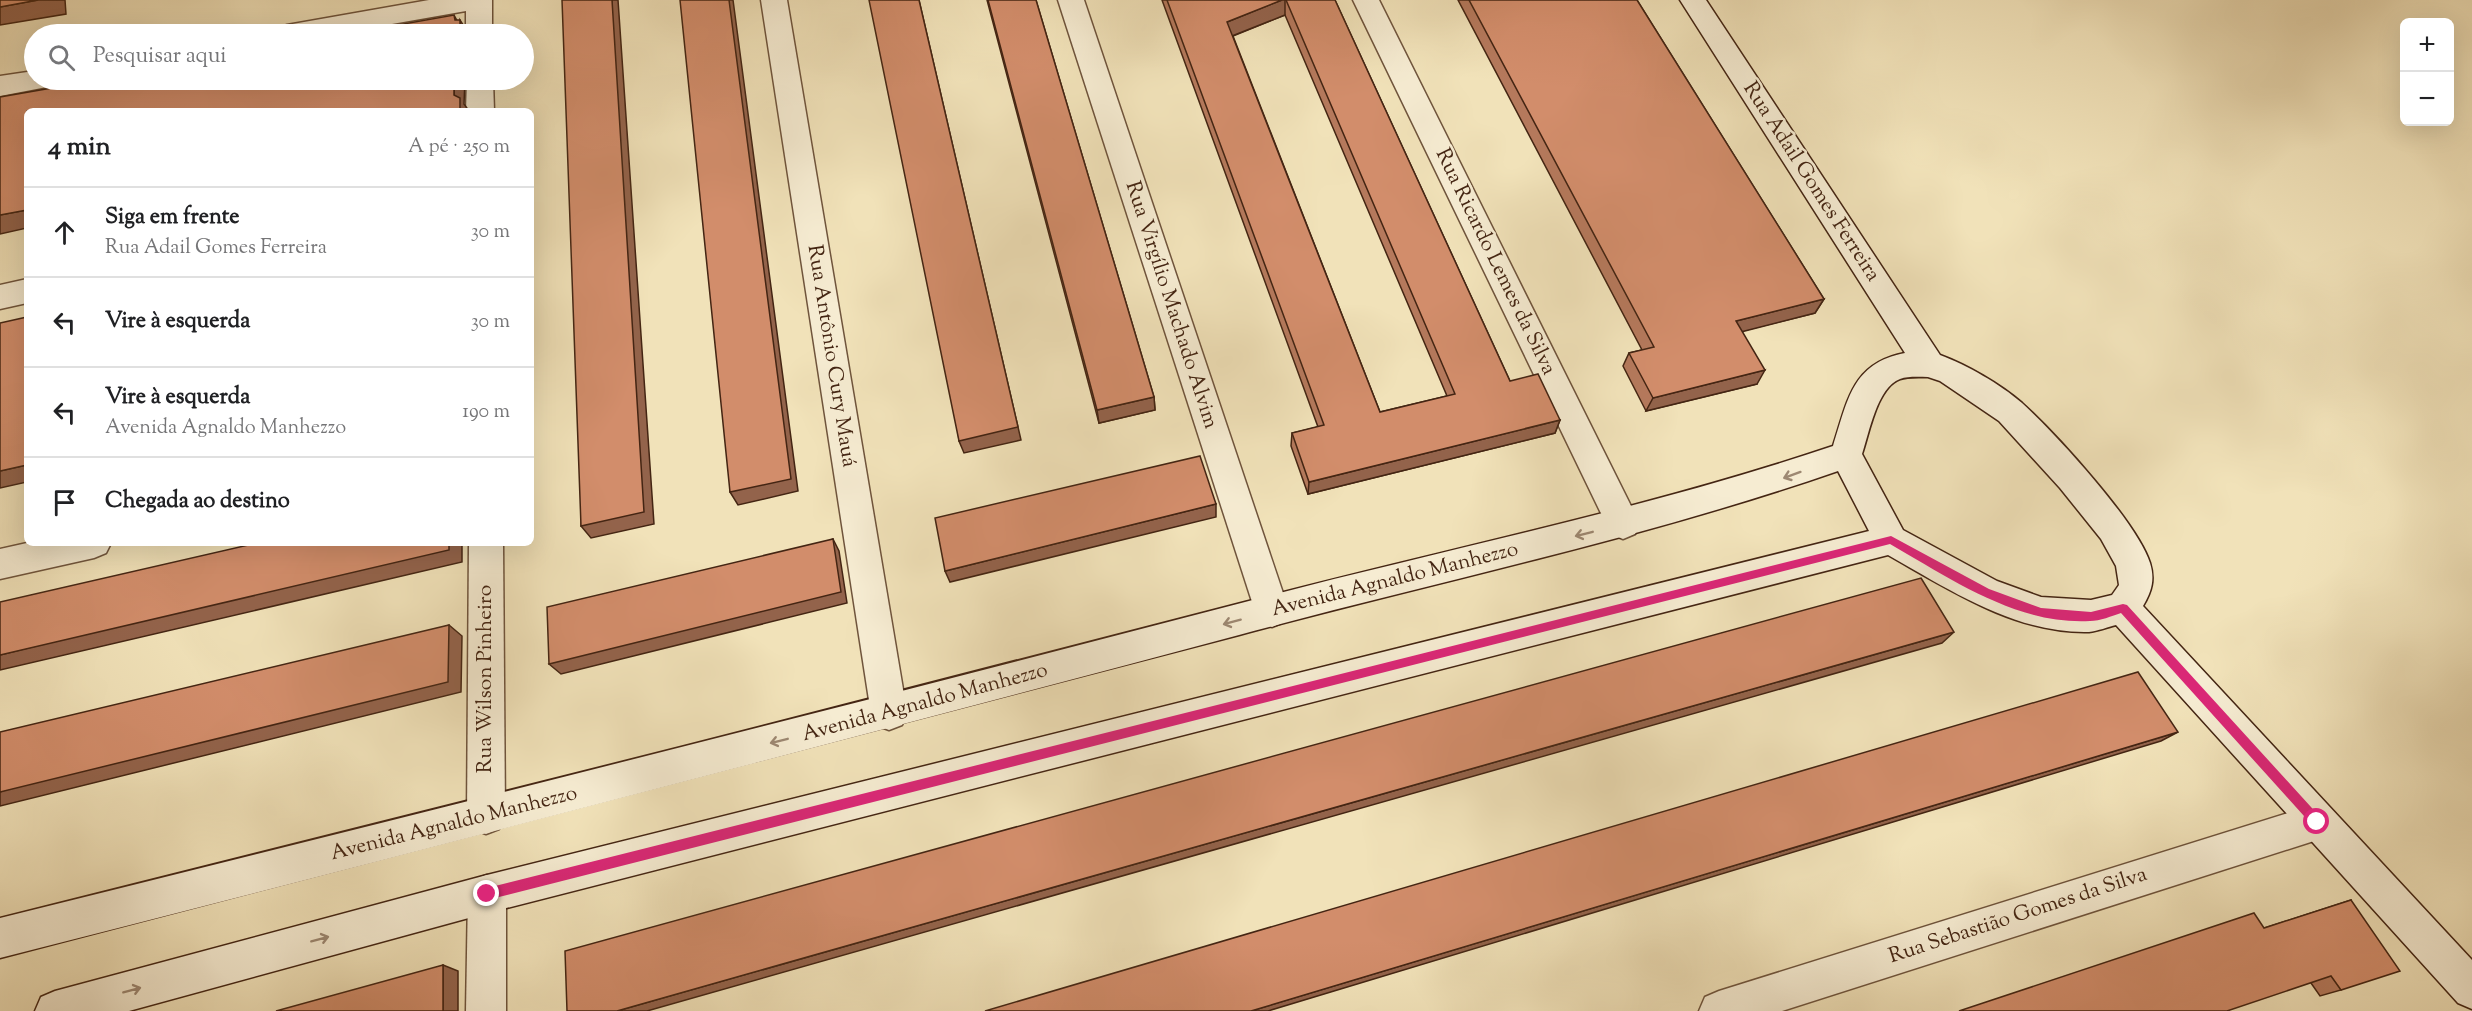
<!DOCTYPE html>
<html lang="pt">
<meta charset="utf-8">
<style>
:root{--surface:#fff;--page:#f2f2f2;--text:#202124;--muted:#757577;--line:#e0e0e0}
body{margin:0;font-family:"Sorts Mill Goudy",serif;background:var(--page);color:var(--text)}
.controls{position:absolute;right:18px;top:18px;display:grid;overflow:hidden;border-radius:9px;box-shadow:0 6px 24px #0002}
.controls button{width:54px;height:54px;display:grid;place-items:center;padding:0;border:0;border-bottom:2px solid var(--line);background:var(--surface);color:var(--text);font:30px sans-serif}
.stop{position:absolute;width:18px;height:18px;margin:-14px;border:4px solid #db2777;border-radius:50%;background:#fff}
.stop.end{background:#db2777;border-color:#fff;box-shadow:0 2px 6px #0008}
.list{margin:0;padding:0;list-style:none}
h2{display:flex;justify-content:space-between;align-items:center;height:78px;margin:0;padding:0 24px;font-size:26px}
h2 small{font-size:20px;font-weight:400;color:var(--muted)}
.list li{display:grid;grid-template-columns:39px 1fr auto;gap:18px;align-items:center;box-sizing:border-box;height:90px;padding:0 24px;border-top:2px solid var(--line)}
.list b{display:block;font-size:22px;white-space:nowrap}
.list p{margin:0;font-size:20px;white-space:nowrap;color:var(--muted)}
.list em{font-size:20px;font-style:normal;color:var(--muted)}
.icon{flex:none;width:33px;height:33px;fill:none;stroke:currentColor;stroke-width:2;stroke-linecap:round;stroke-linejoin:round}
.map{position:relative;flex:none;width:2472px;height:1011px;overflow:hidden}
.search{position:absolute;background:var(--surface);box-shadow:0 6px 24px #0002;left:24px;top:24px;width:510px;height:66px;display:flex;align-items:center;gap:15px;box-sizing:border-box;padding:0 21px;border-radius:33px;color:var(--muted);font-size:22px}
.panel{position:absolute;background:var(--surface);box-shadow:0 6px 24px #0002;left:24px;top:108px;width:510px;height:438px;border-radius:9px}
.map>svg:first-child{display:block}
</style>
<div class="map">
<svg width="2472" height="1011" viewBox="0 0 2472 1011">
<rect width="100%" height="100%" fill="#f1e2b9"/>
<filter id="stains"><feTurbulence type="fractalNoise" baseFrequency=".00333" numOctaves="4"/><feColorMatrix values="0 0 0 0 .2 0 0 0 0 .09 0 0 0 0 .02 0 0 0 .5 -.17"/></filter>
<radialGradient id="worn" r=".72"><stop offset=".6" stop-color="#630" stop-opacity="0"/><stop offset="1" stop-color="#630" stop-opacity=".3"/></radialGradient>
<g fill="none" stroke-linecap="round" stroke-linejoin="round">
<g stroke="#6f543c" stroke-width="3">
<g id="street">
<path d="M 429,0 L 492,0 L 492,34 L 466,34 L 466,11 L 335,34 L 274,34 L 278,28 L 287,25 Z"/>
<path d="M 761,0 L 787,0 L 907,713 L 902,725 L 889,730 L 876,725 L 871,713 Z"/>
<path d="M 1058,0 L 1084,0 L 1289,611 L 1284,622 L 1272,627 L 1260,622 L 1255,611 Z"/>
<path d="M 1353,0 L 1379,0 L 1635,514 L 1640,524 L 1635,534 L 1623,539 L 1611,534 Z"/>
<path d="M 34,71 L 34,80 L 50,80 L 47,87 L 0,96 L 0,76 Z"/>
<path d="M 467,80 L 493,80 L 494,111 L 466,111 Z"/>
<path d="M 27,279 L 27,303 L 0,309 L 0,285 Z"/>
<path d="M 27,543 L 111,543 L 106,553 L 94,558 L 0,579 L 0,549 Z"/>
<path d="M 469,543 L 503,543 L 505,816 L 499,829 L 486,834 L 473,829 L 467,816 Z"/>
<path d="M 2317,804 L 2330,809 L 2336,822 L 2330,835 L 2317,840 L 1782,1011 L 1699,1011 L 1705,997 L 1719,991 Z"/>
<path d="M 487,875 L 501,880 L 506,894 L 506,1011 L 466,1011 L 468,894 L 473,880 Z"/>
</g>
</g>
<g stroke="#442513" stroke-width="3">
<path id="secondary" d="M 1680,0 L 1706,0 L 1940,355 C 1967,365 2000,384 2022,403 C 2055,433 2137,522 2150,563 C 2155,579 2152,591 2143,606 L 2472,960 L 2472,1009 L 2458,1003 L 2116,625 C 2108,627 2098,631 2089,632 C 2016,634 1950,590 1888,555 L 487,913 L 129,1011 L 35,1011 L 41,997 L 55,991 L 487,875 L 1869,531 L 1838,471 C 1642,539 1439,581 1239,635 C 827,745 414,853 0,958 L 0,918 C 415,815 831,710 1245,602 C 1441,550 1640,511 1833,446 C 1848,400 1852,363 1905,353 ZM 1928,377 L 1940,381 L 1999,421 L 2060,488 L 2101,539 L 2116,566 L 2119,585 L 2112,595 L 2091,600 L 2041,597 L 1997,581 L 1903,530 L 1862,454 C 1869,434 1877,387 1900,379 C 1908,376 1919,377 1928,377 Z"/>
</g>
<use href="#street" fill="#f6ecd2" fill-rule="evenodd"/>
<use href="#secondary" fill="#f6ecd2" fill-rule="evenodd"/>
</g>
<g fill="#b5795c" stroke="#442513" stroke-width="1.5" fill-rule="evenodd">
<path d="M 987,0 L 1036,0 L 1154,397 L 1155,410 L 1099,423 Z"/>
<path d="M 1162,0 L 1335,0 L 1510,381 L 1560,420 L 1555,433 L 1308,494 L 1291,446 L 1292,433 L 1318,427 ZM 1285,15 L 1447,396 L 1380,412 L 1233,36 Z"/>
<path d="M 1458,0 L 1637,0 L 1824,299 L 1815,313 L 1742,331 L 1757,384 L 1646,411 L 1623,366 L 1629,353 L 1642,350 Z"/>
<path d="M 2351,900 L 2341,990 L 2320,996 L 2311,983 L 2264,928 Z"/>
</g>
<g fill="#93634b" stroke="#442513" stroke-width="1.5">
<path d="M 38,0 L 65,0 L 66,14 L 0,25 L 0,7 Z"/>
<path d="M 612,0 L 618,0 L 654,524 L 591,538 L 581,526 Z"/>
<path d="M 729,0 L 733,0 L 798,491 L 738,505 L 730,492 Z"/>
<path d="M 919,0 L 1021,440 L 964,453 L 959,441 Z"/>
<path d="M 1282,0 L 1285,0 L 1285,15 L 1227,38 L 1227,22 Z"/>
<path d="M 454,15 L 460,26 L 460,20 L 469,34 L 460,34 L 455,20 Z"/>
<path d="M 454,80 L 466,80 L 465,80 L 464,104 L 469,111 L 460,111 L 454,95 Z"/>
<path d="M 27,210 L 27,228 L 0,234 L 0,215 Z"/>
<path d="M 1824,299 L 1815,313 L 1729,335 L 1736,321 Z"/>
<path d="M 1765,370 L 1757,384 L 1646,411 L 1653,398 Z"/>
<path d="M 1154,397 L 1155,410 L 1099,423 L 1097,410 Z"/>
<path d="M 1560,420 L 1555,433 L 1308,494 L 1309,482 Z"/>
<path d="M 27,465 L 27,482 L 0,488 L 0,471 Z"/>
<path d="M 1216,504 L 1216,517 L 950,582 L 945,571 Z"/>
<path d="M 833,539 L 839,551 L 847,603 L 561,674 L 549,664 Z"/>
<path d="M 449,543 L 462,543 L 462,562 L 0,670 L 0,655 Z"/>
<path d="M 449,625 L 462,636 L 461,692 L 0,806 L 0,792 Z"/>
<path d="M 1954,632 L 1942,643 L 647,1011 L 617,1011 Z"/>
<path d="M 2178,732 L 2161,741 L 1268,1011 L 1251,1011 Z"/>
<path d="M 443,965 L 458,971 L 458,1011 L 443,1011 Z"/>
</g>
<g fill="#d28d6b" stroke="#442513" stroke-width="1.5">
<path d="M 0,0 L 38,0 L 0,7 Z"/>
<path d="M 562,0 L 612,0 L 644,512 L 581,526 Z"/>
<path d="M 680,0 L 729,0 L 791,479 L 730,492 Z"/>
<path d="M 869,0 L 919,0 L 1018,427 L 959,441 Z"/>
<path d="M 988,0 L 1036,0 L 1154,397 L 1097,410 Z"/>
<path d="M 1167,0 L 1282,0 L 1227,22 L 1380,412 L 1455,394 L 1286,0 L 1335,0 L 1510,381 L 1538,374 L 1560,420 L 1309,482 L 1292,433 L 1324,425 Z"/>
<path d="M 1469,0 L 1637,0 L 1824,299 L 1736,321 L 1765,370 L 1653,398 L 1629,353 L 1654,347 Z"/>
<path d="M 454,15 L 455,20 L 460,20 L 460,34 L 347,34 Z"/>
<path d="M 98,80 L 454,80 L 454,95 L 460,98 L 460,111 L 27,111 L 27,210 L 0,215 L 0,97 Z"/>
<path d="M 27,317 L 27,465 L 0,471 L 0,323 Z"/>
<path d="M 1200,456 L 1216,504 L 945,571 L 935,518 Z"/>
<path d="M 833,539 L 841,592 L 549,664 L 547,607 Z"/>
<path d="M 257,543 L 449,543 L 449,550 L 0,655 L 0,602 Z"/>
<path d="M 1921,578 L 1954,632 L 617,1011 L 567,1011 L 565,951 Z"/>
<path d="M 449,625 L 448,682 L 0,792 L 0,732 Z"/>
<path d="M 2138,672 L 2178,732 L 1251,1011 L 985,1011 Z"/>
<path d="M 2351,900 L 2400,971 L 2341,990 L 2331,976 L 2227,1011 L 1959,1011 L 2254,913 L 2264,928 Z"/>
<path d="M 443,965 L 443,1011 L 276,1011 Z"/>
</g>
<defs><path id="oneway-shaft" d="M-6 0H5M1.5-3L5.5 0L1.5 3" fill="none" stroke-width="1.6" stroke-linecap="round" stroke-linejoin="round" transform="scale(1.5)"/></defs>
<g stroke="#9d8872">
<use href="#oneway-shaft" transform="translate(1792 475) rotate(160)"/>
<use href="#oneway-shaft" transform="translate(1584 534) rotate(166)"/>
<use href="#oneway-shaft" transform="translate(1232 622) rotate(165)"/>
<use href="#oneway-shaft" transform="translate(779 741) rotate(166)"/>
<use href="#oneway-shaft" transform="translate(320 939) rotate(-15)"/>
<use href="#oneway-shaft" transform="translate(132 990) rotate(-15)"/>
</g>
<path fill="#db2777" d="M 1891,536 L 1989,589 L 2041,608 L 2091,612 L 2123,604 L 2127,605 L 2321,818 L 2321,826 L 2313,826 L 2121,613 C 2112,616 2100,621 2090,621 C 2017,625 1951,579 1890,544 L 487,900 L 482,894 L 487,888 Z"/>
<g text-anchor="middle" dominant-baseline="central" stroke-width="5" stroke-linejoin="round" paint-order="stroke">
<g font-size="21" fill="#442513" stroke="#f6ecd2">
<text transform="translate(1811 182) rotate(57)">Rua Adail Gomes Ferreira</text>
<text transform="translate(1495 262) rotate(64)">Rua Ricardo Lemes da Silva</text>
<text transform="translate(1171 305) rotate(72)">Rua Virgílio Machado Alvim</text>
<text transform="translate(831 356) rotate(81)">Rua Antônio Cury Mauá</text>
<text transform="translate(1395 580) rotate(-14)">Avenida Agnaldo Manhezzo</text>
<text transform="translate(486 679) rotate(-90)">Rua Wilson Pinheiro</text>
<text transform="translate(925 703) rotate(-15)">Avenida Agnaldo Manhezzo</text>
<text transform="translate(454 824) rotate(-14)">Avenida Agnaldo Manhezzo</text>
<text transform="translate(2018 916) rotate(-18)">Rua Sebastião Gomes da Silva</text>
</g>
</g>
<rect width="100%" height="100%" filter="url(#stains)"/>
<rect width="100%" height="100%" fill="url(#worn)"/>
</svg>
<div class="controls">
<button>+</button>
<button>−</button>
</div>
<div class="stop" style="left:2317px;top:822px"></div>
<div class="stop end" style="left:487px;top:894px"></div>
<div class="search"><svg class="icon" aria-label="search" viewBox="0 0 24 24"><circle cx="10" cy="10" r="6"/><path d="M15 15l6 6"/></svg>Pesquisar aqui</div>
<section class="panel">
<h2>4 min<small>A pé · 250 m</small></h2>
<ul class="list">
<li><svg class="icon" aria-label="ahead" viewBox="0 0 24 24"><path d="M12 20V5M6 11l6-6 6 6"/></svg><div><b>Siga em frente</b><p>Rua Adail Gomes Ferreira</p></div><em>30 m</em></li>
<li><svg class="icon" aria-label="left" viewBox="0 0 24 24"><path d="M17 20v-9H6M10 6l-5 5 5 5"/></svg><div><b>Vire à esquerda</b></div><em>30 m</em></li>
<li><svg class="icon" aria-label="left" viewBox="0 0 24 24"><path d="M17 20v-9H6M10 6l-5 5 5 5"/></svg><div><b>Vire à esquerda</b><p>Avenida Agnaldo Manhezzo</p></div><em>190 m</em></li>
<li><svg class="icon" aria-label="arrive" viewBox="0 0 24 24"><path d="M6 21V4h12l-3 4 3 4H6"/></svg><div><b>Chegada ao destino</b></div></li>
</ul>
</section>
</div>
